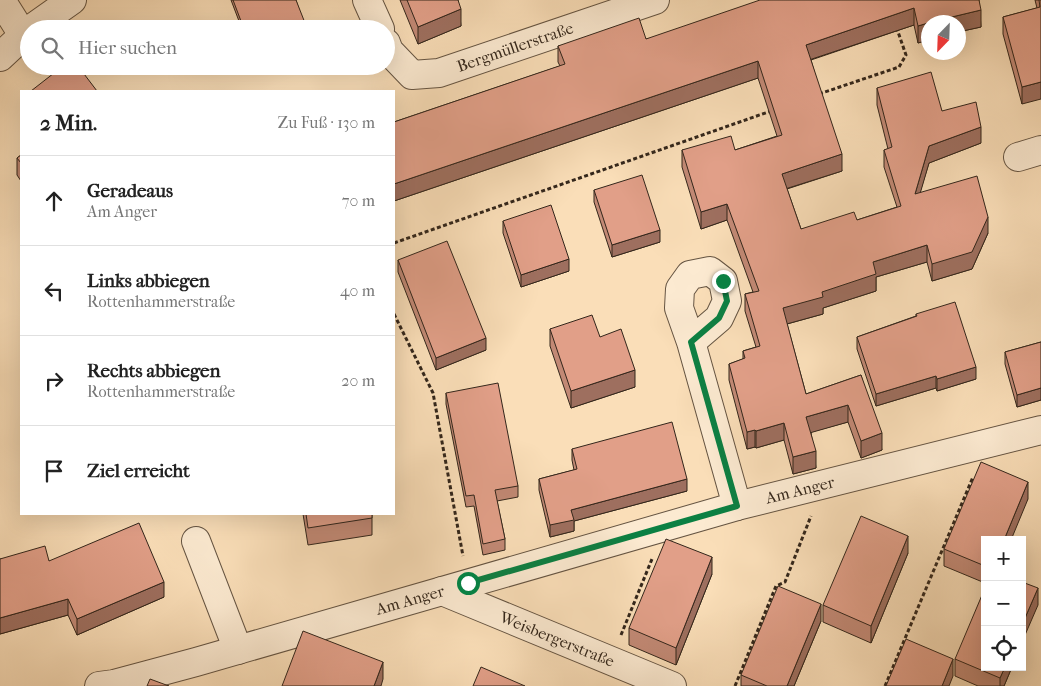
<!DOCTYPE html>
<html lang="de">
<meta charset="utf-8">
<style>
:root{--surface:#fff;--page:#f6f6f6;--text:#222;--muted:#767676;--line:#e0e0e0}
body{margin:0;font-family:"IM FELL French Canon",serif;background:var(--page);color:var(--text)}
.controls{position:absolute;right:15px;bottom:15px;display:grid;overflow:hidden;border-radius:0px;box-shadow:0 5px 20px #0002}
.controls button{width:45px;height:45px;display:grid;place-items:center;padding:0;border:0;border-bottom:1px solid var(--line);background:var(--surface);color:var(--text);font:25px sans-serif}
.compass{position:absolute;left:921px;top:15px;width:45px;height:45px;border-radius:50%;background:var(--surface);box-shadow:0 5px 20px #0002;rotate:203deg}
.stop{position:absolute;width:15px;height:15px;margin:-11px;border:4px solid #0b8043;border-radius:50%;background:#fff}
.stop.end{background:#0b8043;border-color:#fff;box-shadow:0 1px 5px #0008}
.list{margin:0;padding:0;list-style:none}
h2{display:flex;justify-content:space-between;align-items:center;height:65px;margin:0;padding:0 20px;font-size:21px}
h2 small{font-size:16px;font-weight:400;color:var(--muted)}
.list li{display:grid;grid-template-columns:32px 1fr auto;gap:15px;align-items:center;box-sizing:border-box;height:90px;padding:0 20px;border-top:1px solid var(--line)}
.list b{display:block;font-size:19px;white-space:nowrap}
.list p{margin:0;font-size:16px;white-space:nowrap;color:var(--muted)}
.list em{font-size:16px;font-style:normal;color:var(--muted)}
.icon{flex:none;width:28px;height:28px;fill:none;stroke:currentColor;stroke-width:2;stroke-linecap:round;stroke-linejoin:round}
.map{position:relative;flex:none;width:1041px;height:686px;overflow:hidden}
.search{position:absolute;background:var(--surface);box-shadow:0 5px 20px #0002;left:20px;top:20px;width:375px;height:55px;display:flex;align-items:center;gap:12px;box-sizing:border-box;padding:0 18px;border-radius:28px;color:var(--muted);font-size:19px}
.panel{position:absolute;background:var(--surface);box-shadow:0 5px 20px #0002;left:20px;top:90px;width:375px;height:425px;border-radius:0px}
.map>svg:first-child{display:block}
</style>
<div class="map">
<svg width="1041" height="686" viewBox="0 0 1041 686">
<rect width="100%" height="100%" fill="#fadeb8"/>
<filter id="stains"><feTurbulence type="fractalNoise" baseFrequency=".004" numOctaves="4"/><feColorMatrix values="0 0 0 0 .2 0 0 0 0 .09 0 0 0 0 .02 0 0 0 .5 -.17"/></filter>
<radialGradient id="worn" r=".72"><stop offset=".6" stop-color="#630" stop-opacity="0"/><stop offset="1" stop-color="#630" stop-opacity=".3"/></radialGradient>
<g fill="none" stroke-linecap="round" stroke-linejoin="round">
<g stroke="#655442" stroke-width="30">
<g id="minor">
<path d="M 1,0 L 23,35"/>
<path d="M 367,0 L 380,29"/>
<path d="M 31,29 L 72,0"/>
<path d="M 386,43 L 389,51 L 412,75 L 439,73 L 655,0"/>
<path d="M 0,57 L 29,30"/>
<path d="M 1018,157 L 1041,150"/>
<path d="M 691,342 L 719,318 L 727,301 L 723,281 L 710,271 L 690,275 L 680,289 L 679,308 L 691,342 L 737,506"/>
<path d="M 196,541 L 238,650"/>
<path d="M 442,591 L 672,686"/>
<path d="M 99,686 L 114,684 L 196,662 L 737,506 L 1041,430"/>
</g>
</g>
<g stroke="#33261b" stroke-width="3" stroke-dasharray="4 2.5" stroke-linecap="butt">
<path d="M 819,94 L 899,67 L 906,55 L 897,29"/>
<path d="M 394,243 L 771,111"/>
<path d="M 394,314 L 433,393 L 463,556"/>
<path d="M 621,635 L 652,559"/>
<path d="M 735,686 L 776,586 L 785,582 L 811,516"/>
<path d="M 885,686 L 973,477"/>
</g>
<use href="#minor" stroke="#fcead1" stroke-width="28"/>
</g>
<g fill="#c28975" stroke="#33261b">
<path d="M 231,0 L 296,0 L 305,29 L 242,29 Z"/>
<path d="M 400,0 L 458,0 L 461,26 L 418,44 Z"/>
<path d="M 979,0 L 981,27 L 958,32 L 958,22 L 928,22 L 928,40 L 918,43 L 914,25 L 811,60 L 842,171 L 787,189 L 801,229 L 857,220 L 897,207 L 884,167 L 884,150 L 888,149 L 877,105 L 877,88 L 942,111 L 981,143 L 929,163 L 920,192 L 988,233 L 972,269 L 932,281 L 927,262 L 876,277 L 876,291 L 823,308 L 823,314 L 787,324 L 806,394 L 861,375 L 882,450 L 861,458 L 848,422 L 811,432 L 816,468 L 793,474 L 784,440 L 756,448 L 755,447 L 747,449 L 729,380 L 729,364 L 743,359 L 743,351 L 756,347 L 745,311 L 745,294 L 753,292 L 727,220 L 701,229 L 682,167 L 682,150 L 735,150 L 777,136 L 758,78 L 394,201 L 394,122 L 560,66 L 558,62 L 558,46 L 646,39 Z"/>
<path d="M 1035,0 L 1041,0 L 1022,104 L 1003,34 L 1003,17 L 1037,8 Z"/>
<path d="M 21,155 L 21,181 L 17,175 L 17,158 Z"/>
<path d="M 594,190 L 660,242 L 612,257 L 594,202 Z"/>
<path d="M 503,221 L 569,271 L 521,287 L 503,233 Z"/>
<path d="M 398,260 L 486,350 L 436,370 L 398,272 Z"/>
<path d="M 916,314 L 976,379 L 937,391 L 936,388 L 876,406 L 857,349 L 857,337 L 916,316 Z"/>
<path d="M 550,329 L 600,337 L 635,387 L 571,408 L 550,346 Z"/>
<path d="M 1041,342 L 1041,400 L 1017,407 L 1005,364 L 1005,352 Z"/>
<path d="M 446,393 L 518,486 L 518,497 L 497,501 L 505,539 L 505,550 L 483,555 L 474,506 L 466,507 L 446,404 Z"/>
<path d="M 572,449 L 687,491 L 574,521 L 574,531 L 550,537 L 539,490 L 539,479 L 574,470 L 572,460 Z"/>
<path d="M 1028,499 L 985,540 L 985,583 L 944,566 L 944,549 Z"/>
<path d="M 303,514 L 372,514 L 372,535 L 308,545 Z"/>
<path d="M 908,553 L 871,643 L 823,622 L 823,605 Z"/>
<path d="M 0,559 L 49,561 L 164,597 L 77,635 L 68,615 L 0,634 Z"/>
<path d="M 712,574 L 676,665 L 629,645 L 629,628 Z"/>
<path d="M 821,621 L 794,686 L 741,686 L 741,675 Z"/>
<path d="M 955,659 L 1012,667 L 1004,686 L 978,686 L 955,676 Z"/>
</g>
<g fill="#9e6f5f" stroke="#33261b">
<path d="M 914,8 L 914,25 L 806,61 L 806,45 Z"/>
<path d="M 461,9 L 461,26 L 418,44 L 418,27 Z"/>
<path d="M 981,10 L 981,27 L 958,32 L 958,22 L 931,22 Z"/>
<path d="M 305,23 L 305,29 L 290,29 Z"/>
<path d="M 928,23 L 928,40 L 918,43 L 918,26 Z"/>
<path d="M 758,61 L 758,78 L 394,201 L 394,184 Z"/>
<path d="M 1041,82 L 1041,99 L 1022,104 L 1022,87 Z"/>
<path d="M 981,127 L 981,143 L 929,163 L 915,211 L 915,194 L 929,146 Z"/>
<path d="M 842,154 L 842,171 L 782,190 L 782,174 Z"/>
<path d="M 727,204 L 727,220 L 701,229 L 701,212 Z"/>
<path d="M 988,217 L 988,233 L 972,269 L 932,281 L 932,264 Z"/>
<path d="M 660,230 L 660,242 L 612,257 L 612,245 Z"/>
<path d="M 927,245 L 927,262 L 876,277 L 876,291 L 823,308 L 823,314 L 783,325 L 783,308 L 822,292 L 873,262 Z"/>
<path d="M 569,259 L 569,271 L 521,287 L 521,275 Z"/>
<path d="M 486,338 L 486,350 L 436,370 L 436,358 Z"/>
<path d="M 976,367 L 976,379 L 937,391 L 937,379 Z"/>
<path d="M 635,370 L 635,387 L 571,408 L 571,391 Z"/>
<path d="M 936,376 L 936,388 L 876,406 L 876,394 Z"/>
<path d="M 1041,388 L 1041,400 L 1017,407 L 1017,395 Z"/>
<path d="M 848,405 L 848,422 L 806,434 L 806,417 Z"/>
<path d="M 784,423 L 784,440 L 756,448 L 756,431 Z"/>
<path d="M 755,430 L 755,447 L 747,449 L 747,432 Z"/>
<path d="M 882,433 L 882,450 L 861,458 L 861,441 Z"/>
<path d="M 816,451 L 816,468 L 793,474 L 793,457 Z"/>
<path d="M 687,479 L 687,491 L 574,521 L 574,531 L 550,537 L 550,525 L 571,510 Z"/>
<path d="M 1028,482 L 1028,499 L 1011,540 L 1004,540 Z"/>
<path d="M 908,536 L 908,553 L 871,643 L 871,626 Z"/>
<path d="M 712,557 L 712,574 L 676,665 L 676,648 Z"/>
<path d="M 164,582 L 164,597 L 77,635 L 77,619 Z"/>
<path d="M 1038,588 L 1038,605 L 1022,642 L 1022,625 Z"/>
<path d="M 68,599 L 68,615 L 0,634 L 0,618 Z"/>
<path d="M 821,604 L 821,621 L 794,686 L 787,686 Z"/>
<path d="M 953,659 L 953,676 L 949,686 L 942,686 Z"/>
<path d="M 383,662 L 383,679 L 381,686 L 374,686 Z"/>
<path d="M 1005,667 L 1012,667 L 1004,686 L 1000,686 L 1000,678 Z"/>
</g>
<g fill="#e19f88" stroke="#33261b">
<path d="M 233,0 L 296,0 L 305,23 L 290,29 L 244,29 Z"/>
<path d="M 407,0 L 458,0 L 461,9 L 418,27 Z"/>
<path d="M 760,0 L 979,0 L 981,10 L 931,22 L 928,22 L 928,23 L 918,26 L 914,8 L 806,45 L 842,154 L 782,174 L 801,229 L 854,212 L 857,220 L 901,206 L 884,150 L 892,147 L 877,88 L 931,72 L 942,111 L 976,102 L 981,127 L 929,146 L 915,194 L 977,176 L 988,217 L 972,252 L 932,264 L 927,245 L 873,262 L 876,274 L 822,292 L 823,297 L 783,308 L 806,394 L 861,375 L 882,433 L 861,441 L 848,405 L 806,417 L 816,451 L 793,457 L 784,423 L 756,431 L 755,430 L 747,432 L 729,364 L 745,358 L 743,351 L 760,346 L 745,294 L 759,291 L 727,204 L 701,212 L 682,150 L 731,136 L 735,150 L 782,135 L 758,61 L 394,184 L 394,122 L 565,64 L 558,46 L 639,18 L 646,39 Z"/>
<path d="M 1039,0 L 1041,0 L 1041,82 L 1022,87 L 1003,17 L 1040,7 Z"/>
<path d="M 63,66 L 78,66 L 97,91 L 31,91 Z"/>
<path d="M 21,155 L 21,163 L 17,158 Z"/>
<path d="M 642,175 L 660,230 L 612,245 L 594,190 Z"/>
<path d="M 551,205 L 569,259 L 521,275 L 503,221 Z"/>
<path d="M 447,241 L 486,338 L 436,358 L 398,260 Z"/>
<path d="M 955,302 L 976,367 L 937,379 L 936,376 L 876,394 L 857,337 L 917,316 L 916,314 Z"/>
<path d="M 592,315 L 600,337 L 621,329 L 635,370 L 571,391 L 550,329 Z"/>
<path d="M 1041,342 L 1041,388 L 1017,395 L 1005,352 Z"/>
<path d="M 498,383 L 518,486 L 495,490 L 505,539 L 483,544 L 474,495 L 466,496 L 446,393 Z"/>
<path d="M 672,422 L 687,479 L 571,510 L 574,520 L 550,525 L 539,479 L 577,469 L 572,449 Z"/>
<path d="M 981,462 L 1028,482 L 1004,540 L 985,540 L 985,566 L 944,549 Z"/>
<path d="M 306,514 L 372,514 L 372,518 L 308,528 Z"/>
<path d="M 861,516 L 908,536 L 871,626 L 823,605 Z"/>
<path d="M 139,523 L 164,582 L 77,619 L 68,599 L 0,618 L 0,559 L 45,546 L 49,561 Z"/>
<path d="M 666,539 L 712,557 L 676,648 L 629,628 Z"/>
<path d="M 1022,582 L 1038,588 L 1022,625 Z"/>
<path d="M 778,586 L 821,604 L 787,686 L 767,686 L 741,675 Z"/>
<path d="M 985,588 L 985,667 L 1005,667 L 1000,678 L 955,659 Z"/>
<path d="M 303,631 L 383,662 L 374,686 L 282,686 Z"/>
<path d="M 906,639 L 953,659 L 942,686 L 886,686 Z"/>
<path d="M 481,667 L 525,686 L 473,686 Z"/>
<path d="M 150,679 L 169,686 L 147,686 Z"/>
</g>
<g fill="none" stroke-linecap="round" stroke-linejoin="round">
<path stroke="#0b8043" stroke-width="6" d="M 468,583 L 737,506 L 691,342 L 719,318 L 727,301 L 723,281"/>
</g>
<g text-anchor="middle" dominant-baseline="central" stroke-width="4" stroke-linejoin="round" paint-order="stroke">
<g font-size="16" fill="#33261b" stroke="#fcead1">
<text transform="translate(515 47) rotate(-19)">Bergmüllerstraße</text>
<text transform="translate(800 490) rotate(-14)">Am Anger</text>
<text transform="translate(410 600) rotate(-16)">Am Anger</text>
<text transform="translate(557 639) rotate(22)">Weisbergerstraße</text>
</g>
</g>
<rect width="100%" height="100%" filter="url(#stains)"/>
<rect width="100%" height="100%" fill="url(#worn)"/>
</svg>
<div class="controls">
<button>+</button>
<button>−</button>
<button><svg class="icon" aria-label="locate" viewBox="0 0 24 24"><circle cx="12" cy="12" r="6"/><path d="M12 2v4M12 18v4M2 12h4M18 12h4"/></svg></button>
</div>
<svg class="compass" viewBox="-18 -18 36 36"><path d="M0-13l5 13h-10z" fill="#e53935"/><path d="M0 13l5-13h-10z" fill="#767676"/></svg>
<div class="stop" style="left:468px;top:583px"></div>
<div class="stop end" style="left:723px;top:281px"></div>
<div class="search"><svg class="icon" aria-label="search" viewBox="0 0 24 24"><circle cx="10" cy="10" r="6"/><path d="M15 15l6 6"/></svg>Hier suchen</div>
<section class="panel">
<h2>2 Min.<small>Zu Fuß · 130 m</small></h2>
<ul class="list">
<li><svg class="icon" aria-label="ahead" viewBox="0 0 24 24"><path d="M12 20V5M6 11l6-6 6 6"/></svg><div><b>Geradeaus</b><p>Am Anger</p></div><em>70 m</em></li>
<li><svg class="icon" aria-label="left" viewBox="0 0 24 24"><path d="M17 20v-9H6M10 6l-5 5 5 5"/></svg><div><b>Links abbiegen</b><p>Rottenhammerstraße</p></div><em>40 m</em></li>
<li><svg class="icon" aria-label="right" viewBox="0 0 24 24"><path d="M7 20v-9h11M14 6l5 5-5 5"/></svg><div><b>Rechts abbiegen</b><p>Rottenhammerstraße</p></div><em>20 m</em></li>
<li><svg class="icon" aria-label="arrive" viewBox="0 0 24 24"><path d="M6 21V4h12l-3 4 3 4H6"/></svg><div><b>Ziel erreicht</b></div></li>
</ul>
</section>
</div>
